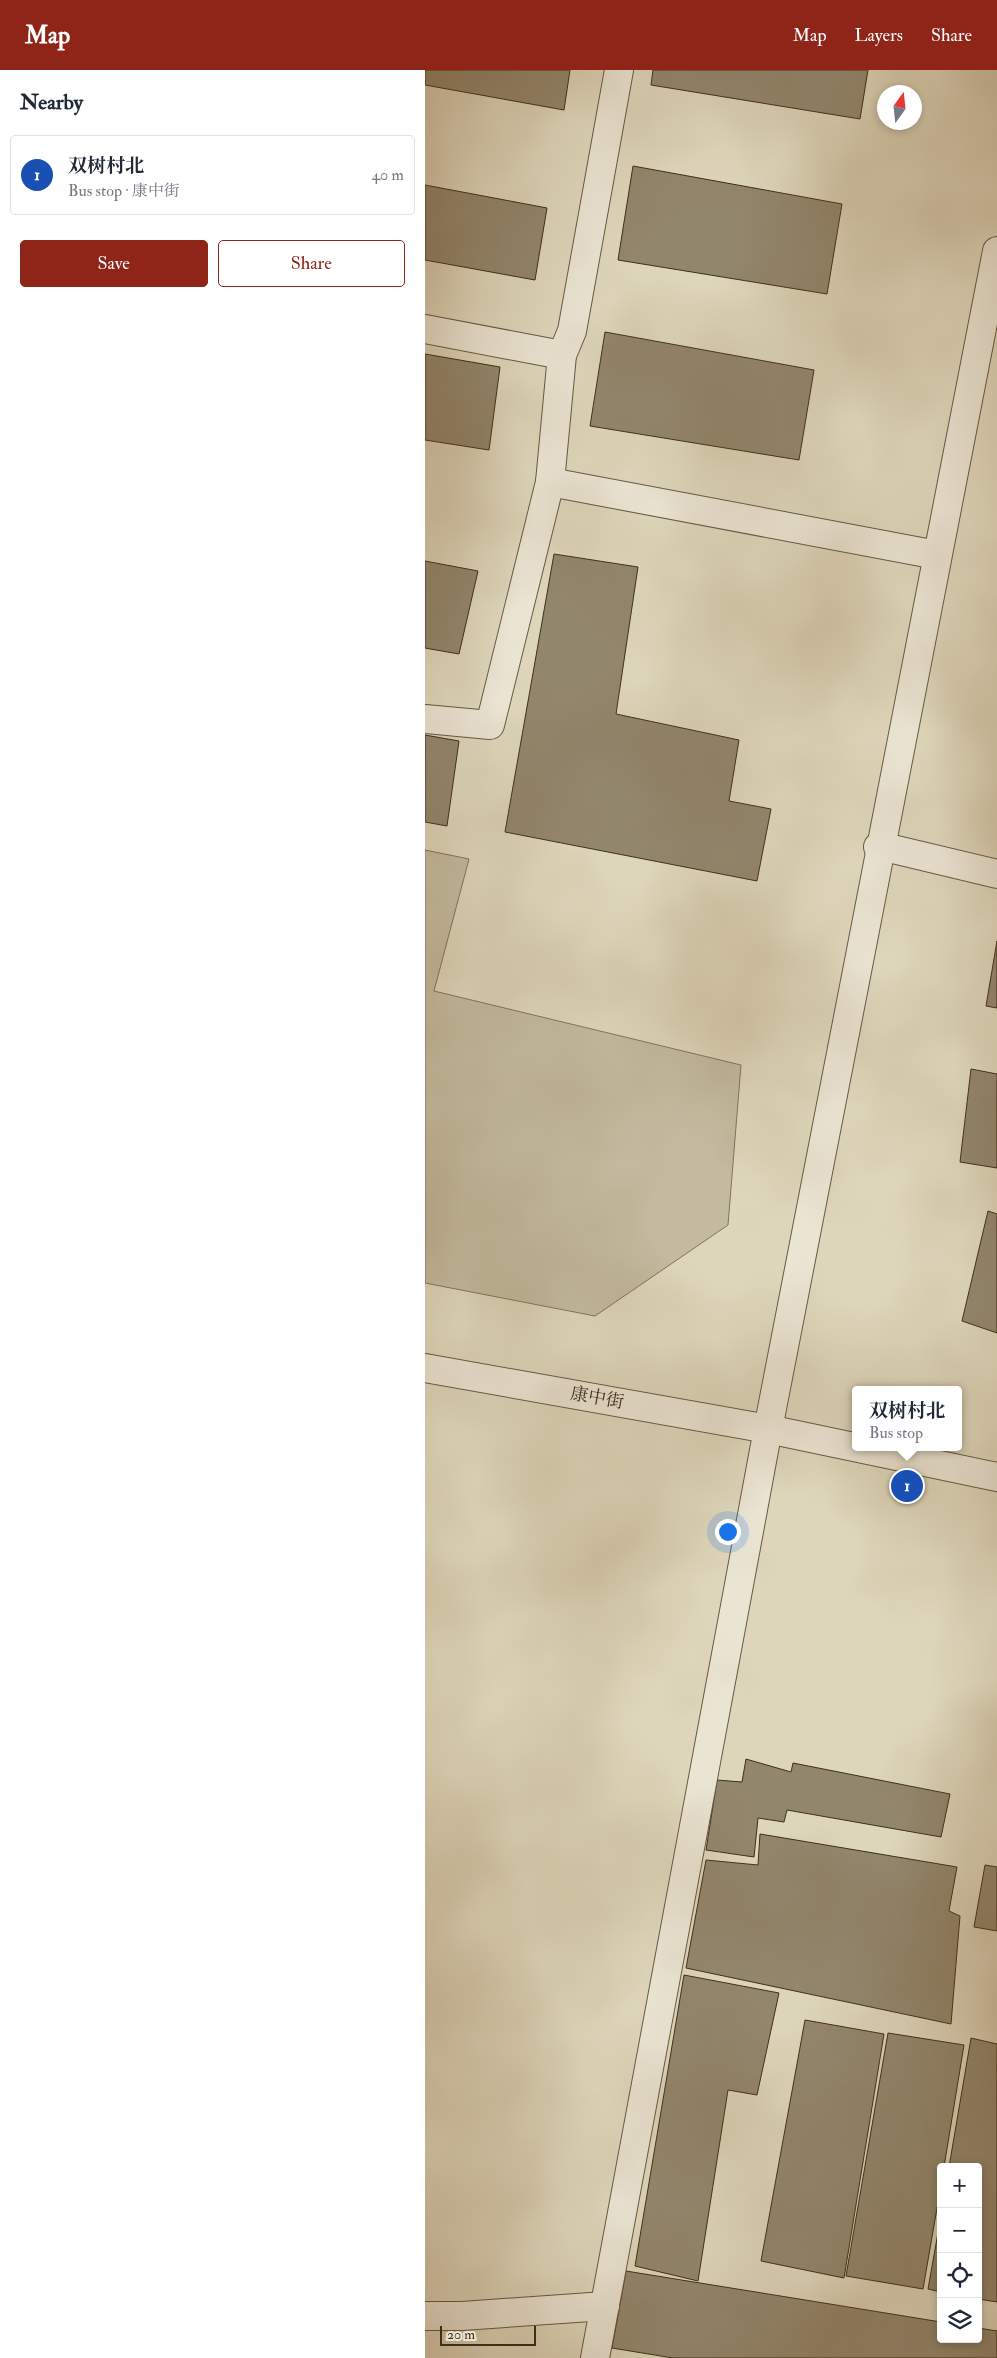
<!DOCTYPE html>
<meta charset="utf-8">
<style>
:root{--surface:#fff;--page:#f2f2f3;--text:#1f2937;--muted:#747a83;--line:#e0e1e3;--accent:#8f2418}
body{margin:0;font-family:"IM FELL Double Pica","Noto Serif SC",serif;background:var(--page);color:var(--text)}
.controls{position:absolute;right:15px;bottom:15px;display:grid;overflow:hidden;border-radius:5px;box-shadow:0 2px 8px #0003}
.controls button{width:45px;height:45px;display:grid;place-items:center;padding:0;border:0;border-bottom:1px solid var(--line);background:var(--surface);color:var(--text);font:25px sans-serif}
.compass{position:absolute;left:452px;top:15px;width:45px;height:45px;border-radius:50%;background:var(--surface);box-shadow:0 2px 8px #0003;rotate:15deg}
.scale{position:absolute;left:15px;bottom:12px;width:96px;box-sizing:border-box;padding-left:5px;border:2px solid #3f2f19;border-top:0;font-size:14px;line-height:18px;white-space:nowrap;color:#3f2f19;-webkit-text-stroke:4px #eae4d3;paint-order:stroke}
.you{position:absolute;left:302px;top:1461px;width:18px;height:18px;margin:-12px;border:4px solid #fff;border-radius:50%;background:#1a73e8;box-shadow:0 0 0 8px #1a73e833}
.badge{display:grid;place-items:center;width:32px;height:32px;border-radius:50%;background:var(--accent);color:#fff;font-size:16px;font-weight:700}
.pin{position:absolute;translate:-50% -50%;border:2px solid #fff;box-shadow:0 1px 5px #0006}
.popup{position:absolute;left:427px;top:1316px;width:110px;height:65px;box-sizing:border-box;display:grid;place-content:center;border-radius:5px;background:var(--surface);filter:drop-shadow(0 1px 4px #0005);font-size:16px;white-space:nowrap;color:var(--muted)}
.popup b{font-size:19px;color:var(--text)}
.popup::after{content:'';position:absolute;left:50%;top:100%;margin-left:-10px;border:10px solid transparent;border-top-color:var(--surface)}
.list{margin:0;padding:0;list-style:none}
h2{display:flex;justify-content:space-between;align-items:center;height:65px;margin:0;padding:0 20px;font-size:21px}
h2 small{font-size:16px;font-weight:400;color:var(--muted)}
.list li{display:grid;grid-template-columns:32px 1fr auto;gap:15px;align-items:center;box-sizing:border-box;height:80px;margin:0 10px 10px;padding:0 10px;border:1px solid var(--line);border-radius:5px}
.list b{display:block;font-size:19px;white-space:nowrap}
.list p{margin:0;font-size:16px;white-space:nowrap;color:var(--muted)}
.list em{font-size:16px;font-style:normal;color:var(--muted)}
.actions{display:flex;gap:10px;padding:15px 20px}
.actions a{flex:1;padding:11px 0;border:1px solid var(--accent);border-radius:5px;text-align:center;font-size:18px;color:var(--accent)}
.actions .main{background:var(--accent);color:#fff}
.icon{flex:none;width:28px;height:28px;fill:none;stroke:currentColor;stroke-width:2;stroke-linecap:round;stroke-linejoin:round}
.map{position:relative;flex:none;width:572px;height:2288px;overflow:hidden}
header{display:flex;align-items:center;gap:30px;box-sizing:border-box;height:70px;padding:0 25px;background:var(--accent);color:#fff}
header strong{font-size:24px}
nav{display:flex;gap:28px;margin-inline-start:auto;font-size:18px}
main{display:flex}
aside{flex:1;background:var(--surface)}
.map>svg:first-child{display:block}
</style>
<header>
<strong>Map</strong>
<nav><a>Map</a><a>Layers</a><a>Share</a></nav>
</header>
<main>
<aside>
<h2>Nearby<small></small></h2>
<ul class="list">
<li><span class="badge" style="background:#1a4fb4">1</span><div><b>双树村北</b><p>Bus stop · 康中街</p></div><em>40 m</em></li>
</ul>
<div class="actions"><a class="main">Save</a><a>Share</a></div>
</aside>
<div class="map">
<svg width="572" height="2288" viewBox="0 0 572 2288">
<rect width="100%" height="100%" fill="#ded6bb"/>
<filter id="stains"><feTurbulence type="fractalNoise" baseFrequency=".004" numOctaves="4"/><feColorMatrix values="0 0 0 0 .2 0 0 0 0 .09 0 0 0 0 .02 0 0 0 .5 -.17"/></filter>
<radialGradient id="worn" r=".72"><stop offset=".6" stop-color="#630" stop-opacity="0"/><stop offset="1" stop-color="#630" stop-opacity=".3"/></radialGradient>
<path fill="#c3ba9f" stroke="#81745c" d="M 0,780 L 44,789 L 9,921 L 316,995 L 303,1155 L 170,1246 L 0,1213 Z"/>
<g fill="#92866d" stroke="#3f2f19">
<path d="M 0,0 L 145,0 L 139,40 L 0,15 Z"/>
<path d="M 228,0 L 443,0 L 435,49 L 226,15 Z"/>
<path d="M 208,96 L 417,134 L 402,224 L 193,190 Z"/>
<path d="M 0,115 L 122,138 L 110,210 L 0,190 Z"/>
<path d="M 180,262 L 389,300 L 374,390 L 165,356 Z"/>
<path d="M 0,284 L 75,297 L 64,380 L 0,370 Z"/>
<path d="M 129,484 L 213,497 L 191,644 L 314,670 L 304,731 L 346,739 L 332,811 L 80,762 Z"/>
<path d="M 0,491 L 53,501 L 34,584 L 0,578 Z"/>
<path d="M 0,665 L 34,671 L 22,756 L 0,752 Z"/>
<path d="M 572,871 L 572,938 L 561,936 Z"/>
<path d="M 546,999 L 572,1004 L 572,1098 L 535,1092 Z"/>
<path d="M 563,1141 L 572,1144 L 572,1263 L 537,1251 Z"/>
<path d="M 321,1689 L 366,1702 L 368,1693 L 525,1724 L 516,1767 L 362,1740 L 359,1752 L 333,1748 L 329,1787 L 281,1780 L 292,1710 L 317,1712 Z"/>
<path d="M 335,1764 L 532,1797 L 524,1841 L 535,1846 L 526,1954 L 261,1898 L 281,1790 L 333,1795 Z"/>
<path d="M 560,1795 L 572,1797 L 572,1861 L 549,1857 Z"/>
<path d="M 259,1905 L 354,1923 L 332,2025 L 303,2020 L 273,2211 L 210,2196 Z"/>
<path d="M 380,1950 L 459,1964 L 419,2208 L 336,2191 Z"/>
<path d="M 463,1963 L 539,1975 L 519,2097 L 516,2097 L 516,2115 L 498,2219 L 421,2206 Z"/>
<path d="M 546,1968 L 572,1974 L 572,2232 L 553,2229 L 553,2097 L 524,2097 Z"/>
<path d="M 516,2146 L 516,2222 L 503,2219 Z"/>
<path d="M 201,2201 L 516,2252 L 516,2269 L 553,2269 L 553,2258 L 572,2261 L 572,2288 L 248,2288 L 187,2278 Z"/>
</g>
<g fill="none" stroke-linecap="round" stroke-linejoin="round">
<g stroke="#675942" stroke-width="30">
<g id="minor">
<path d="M 0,259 L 137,285"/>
<path d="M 125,412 L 512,485"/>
<path d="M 0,649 L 65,655 L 125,412 L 137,285 L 147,261 L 194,0"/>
<path d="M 453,777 L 455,776 L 572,804"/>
<path d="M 0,1298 L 343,1359 L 572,1407"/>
<path d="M 343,1359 L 572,181"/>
<path d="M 0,2246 L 37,2246 L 180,2236"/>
</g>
</g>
<g stroke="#675942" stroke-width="30">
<path id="tertiary" d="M 170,2288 L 343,1359"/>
</g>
<use href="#minor" stroke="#eae4d3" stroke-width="28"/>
<use href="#tertiary" stroke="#eae4d3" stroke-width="28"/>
</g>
<g text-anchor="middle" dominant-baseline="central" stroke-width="5" stroke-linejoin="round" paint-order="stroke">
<g font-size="18" fill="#3f2f19" stroke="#eae4d3">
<text transform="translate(172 1328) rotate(10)">康中街</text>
</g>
</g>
<rect width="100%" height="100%" filter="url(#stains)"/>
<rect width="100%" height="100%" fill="url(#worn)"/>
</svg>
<div class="controls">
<button>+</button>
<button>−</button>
<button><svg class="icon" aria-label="locate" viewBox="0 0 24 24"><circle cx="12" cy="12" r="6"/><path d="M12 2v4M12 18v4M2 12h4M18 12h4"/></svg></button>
<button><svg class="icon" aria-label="layers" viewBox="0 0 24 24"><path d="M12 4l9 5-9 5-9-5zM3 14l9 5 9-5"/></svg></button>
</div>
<svg class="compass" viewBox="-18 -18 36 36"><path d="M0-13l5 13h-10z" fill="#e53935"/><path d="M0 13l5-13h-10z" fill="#747a83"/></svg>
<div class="scale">20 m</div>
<div class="you"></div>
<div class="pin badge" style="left:482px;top:1416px;background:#1a4fb4">1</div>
<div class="popup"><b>双树村北</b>Bus stop</div>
</div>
</main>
